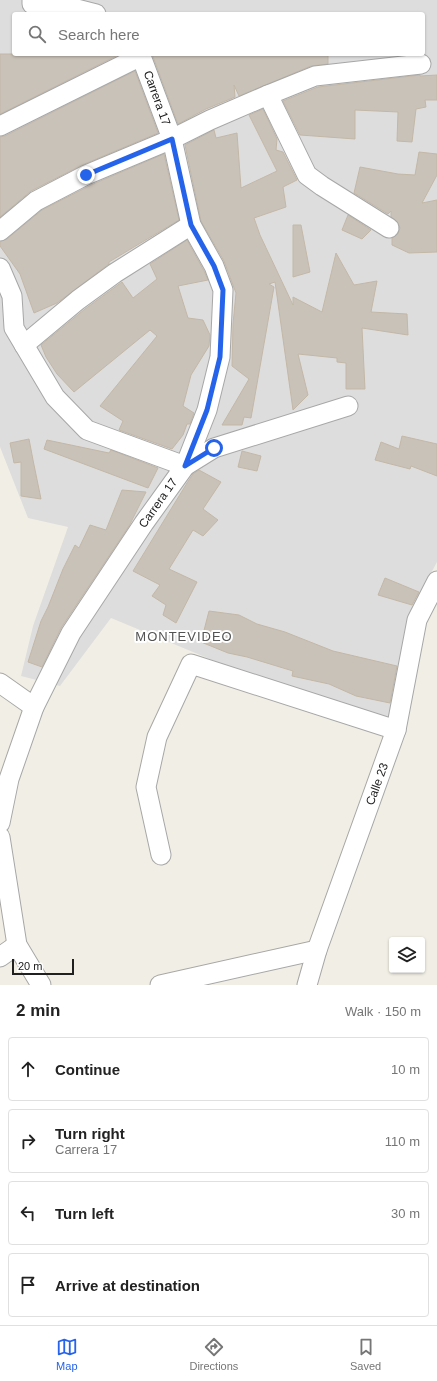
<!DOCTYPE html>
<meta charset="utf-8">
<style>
:root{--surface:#fff;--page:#f6f6f6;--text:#222;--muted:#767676;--line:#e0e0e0;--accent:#2563eb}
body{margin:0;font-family:Helvetica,sans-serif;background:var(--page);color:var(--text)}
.controls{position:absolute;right:12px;bottom:12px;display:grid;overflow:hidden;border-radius:4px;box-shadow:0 1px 3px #0004}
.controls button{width:36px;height:36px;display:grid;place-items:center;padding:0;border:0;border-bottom:1px solid var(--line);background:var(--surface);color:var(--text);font:20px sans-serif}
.scale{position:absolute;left:12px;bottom:10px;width:62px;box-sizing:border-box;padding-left:4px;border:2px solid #202020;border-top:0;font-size:11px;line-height:14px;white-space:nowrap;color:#202020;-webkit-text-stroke:3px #fff;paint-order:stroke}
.stop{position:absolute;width:12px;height:12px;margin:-9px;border:3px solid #2563eb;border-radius:50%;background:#fff}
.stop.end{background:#2563eb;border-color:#fff;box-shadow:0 1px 4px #0008}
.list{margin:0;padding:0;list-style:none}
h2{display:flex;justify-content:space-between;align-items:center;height:52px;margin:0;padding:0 16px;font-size:17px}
h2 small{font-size:13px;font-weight:400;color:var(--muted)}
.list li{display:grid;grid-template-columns:26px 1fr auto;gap:12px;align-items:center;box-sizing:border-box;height:64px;margin:0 8px 8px;padding:0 8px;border:1px solid var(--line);border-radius:4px}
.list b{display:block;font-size:15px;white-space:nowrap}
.list p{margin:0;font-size:13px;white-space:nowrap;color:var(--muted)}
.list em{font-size:13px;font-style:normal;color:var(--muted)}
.icon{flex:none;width:22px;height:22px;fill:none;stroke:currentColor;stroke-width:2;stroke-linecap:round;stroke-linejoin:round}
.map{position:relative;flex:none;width:437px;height:985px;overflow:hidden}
.search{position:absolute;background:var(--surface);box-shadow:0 1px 3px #0004;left:12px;right:12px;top:12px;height:44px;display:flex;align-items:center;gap:10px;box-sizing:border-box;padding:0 14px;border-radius:4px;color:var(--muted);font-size:15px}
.sheet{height:340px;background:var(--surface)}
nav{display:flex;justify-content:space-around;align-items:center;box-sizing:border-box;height:56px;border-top:1px solid var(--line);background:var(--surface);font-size:11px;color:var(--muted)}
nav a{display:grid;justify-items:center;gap:2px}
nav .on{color:var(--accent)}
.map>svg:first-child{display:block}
</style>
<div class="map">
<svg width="437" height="985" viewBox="0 0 437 985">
<rect width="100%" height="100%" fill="#f1efe5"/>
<path fill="#dedddd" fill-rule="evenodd" d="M 0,0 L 437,0 L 437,562 L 414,605 L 391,721 L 229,667 L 111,618 L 60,686 L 21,676 L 33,626 L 68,527 L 28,518 L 0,447 ZM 14,14 L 423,14 L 423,54 L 14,54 Z"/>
<g fill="#c9c2b8" stroke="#c3b8a7">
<path d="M 0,54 L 120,54 L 0,114 Z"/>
<path d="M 152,54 L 328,54 L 328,64 L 311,66 L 239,96 L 234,85 L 235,97 L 206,109 L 178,124 Z"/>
<path d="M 135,71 L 158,133 L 82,165 L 31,191 L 0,217 L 0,137 L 5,136 Z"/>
<path d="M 420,75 L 420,76 L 437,75 L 437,100 L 425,100 L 426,107 L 416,109 L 412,142 L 397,141 L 398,112 L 355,110 L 355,139 L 300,135 L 283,101 L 318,87 Z"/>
<path d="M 263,109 L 277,139 L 276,150 L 283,152 L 297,180 L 283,187 L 286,207 L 254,218 L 260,235 L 293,305 L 293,297 L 322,312 L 336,253 L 354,285 L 377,281 L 371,312 L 407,314 L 408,335 L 362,328 L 365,389 L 346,389 L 346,363 L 337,362 L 337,358 L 298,354 L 308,395 L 293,410 L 275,282 L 269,284 L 274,287 L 251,418 L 244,417 L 242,425 L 222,425 L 249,379 L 232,366 L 233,324 L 236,293 L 224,261 L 201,221 L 185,145 L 214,130 L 216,138 L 237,133 L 241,188 L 277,171 L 249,115 Z"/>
<path d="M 419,152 L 437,154 L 437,175 L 422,203 L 437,200 L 437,252 L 409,253 L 392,245 L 392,238 L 398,234 L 400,228 L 398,223 L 391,217 L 391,211 L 388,214 L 354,193 L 360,167 L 398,174 L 415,175 Z"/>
<path d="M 164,154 L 179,220 L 109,262 L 109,264 L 57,303 L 34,313 L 20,274 L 0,246 L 0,242 L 7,239 L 42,210 L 91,185 Z"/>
<path d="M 348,215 L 371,230 L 362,239 L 342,230 Z"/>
<path d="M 293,225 L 301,225 L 310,272 L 293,277 Z"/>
<path d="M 187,240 L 204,271 L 208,280 L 178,286 L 188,318 L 203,320 L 210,335 L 209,346 L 191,375 L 183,406 L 194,413 L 190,424 L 187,424 L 183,435 L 172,449 L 119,430 L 123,421 L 100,406 L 157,336 L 150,330 L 74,392 L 57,374 L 46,357 L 41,345 L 85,309 L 122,282 L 133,298 L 157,279 L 150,264 Z"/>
<path d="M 402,436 L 437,444 L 437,476 L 411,466 L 410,469 L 375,460 L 381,442 L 399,449 Z"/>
<path d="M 29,439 L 33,460 L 41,499 L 21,496 L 21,462 L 14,463 L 10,443 Z"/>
<path d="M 47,440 L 109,453 L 111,450 L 158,468 L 148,488 L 44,449 Z"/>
<path d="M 242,451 L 261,456 L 257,471 L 238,467 Z"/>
<path d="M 199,470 L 221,482 L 203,509 L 218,520 L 203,536 L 193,530 L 169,569 L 197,582 L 176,623 L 163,615 L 166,605 L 152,596 L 160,585 L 133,571 L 187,483 L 193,474 Z"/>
<path d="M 122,490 L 146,492 L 129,526 L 61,628 L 42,667 L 28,662 L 41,621 L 48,607 L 63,569 L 75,545 L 79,548 L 90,525 L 106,530 Z"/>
<path d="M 385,578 L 419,592 L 412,605 L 378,595 Z"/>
<path d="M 209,611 L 239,615 L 257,624 L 285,632 L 333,651 L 397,666 L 390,703 L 356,696 L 329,684 L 292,676 L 293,671 L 247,657 L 228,653 L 201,642 Z"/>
</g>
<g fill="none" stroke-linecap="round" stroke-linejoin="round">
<g stroke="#a7a7a7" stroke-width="21">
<g id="minor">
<path d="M 32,0 L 32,4 L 69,7 L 96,14"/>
<path d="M 268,95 L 307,175 L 322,186 L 389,228"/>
<path d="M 0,126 L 141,56"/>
<path d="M 0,231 L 36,201 L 86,175 L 172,139 L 210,120 L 268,95 L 315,76 L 421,64"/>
<path d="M 0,268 L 12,296 L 14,328 L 55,397 L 87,430 L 185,466 L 214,448 L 348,406"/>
<path d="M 24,345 L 78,300 L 115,273 L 191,225"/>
<path d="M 0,683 L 34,707"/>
<path d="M 0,823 L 9,779 L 34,707 L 71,633 L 144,523 L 185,466 L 207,410 L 220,357 L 223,290 L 214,266 L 191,225 L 172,139 L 141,56 L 139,54"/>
<path d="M 0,837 L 17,945 L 41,985"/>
<path d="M 161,855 L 146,787 L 157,737 L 191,664 L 396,730"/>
<path d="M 0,957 L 17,945"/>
<path d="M 160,985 L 317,950"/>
<path d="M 307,985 L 317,950 L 396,730 L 417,620 L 437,581"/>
</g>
</g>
<use href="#minor" stroke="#fff" stroke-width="19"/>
</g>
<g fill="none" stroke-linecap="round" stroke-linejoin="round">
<path stroke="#2563eb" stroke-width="5" d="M 86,175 L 172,139 L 191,225 L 214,266 L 223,290 L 220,357 L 207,410 L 185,466 L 214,448"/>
</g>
<g text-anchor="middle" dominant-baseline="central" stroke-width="4" stroke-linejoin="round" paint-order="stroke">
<g font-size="12" fill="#202020" stroke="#fff">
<text transform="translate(157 98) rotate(70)">Carrera 17</text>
<text transform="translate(158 503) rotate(-55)">Carrera 17</text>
<text transform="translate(377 784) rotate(-70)">Calle 23</text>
</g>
<g font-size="13" letter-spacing="1" fill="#535353" stroke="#fff">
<text x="184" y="636">MONTEVIDEO</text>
</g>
</g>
</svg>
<div class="controls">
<button><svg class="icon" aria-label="layers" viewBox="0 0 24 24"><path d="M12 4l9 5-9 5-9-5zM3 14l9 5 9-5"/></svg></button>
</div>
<div class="scale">20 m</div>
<div class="stop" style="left:214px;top:448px"></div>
<div class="stop end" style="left:86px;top:175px"></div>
<div class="search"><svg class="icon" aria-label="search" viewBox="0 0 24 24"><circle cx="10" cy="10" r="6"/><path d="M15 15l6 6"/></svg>Search here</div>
</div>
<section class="sheet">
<h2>2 min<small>Walk · 150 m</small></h2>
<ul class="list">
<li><svg class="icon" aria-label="ahead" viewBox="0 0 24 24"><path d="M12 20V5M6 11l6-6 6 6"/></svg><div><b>Continue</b></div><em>10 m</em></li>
<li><svg class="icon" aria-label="right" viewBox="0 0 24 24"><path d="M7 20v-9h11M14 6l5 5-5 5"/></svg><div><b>Turn right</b><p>Carrera 17</p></div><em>110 m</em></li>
<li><svg class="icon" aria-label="left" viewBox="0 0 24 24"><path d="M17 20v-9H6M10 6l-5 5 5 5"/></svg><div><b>Turn left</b></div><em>30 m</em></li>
<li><svg class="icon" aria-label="arrive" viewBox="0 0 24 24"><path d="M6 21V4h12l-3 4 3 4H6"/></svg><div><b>Arrive at destination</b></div></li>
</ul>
</section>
<nav>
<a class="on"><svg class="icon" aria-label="map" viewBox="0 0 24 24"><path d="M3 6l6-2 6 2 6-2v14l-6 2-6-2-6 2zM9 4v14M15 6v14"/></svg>Map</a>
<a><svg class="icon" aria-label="directions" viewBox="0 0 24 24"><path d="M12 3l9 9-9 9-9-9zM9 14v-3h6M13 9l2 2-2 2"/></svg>Directions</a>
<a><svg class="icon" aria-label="saved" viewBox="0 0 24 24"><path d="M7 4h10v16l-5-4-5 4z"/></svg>Saved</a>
</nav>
